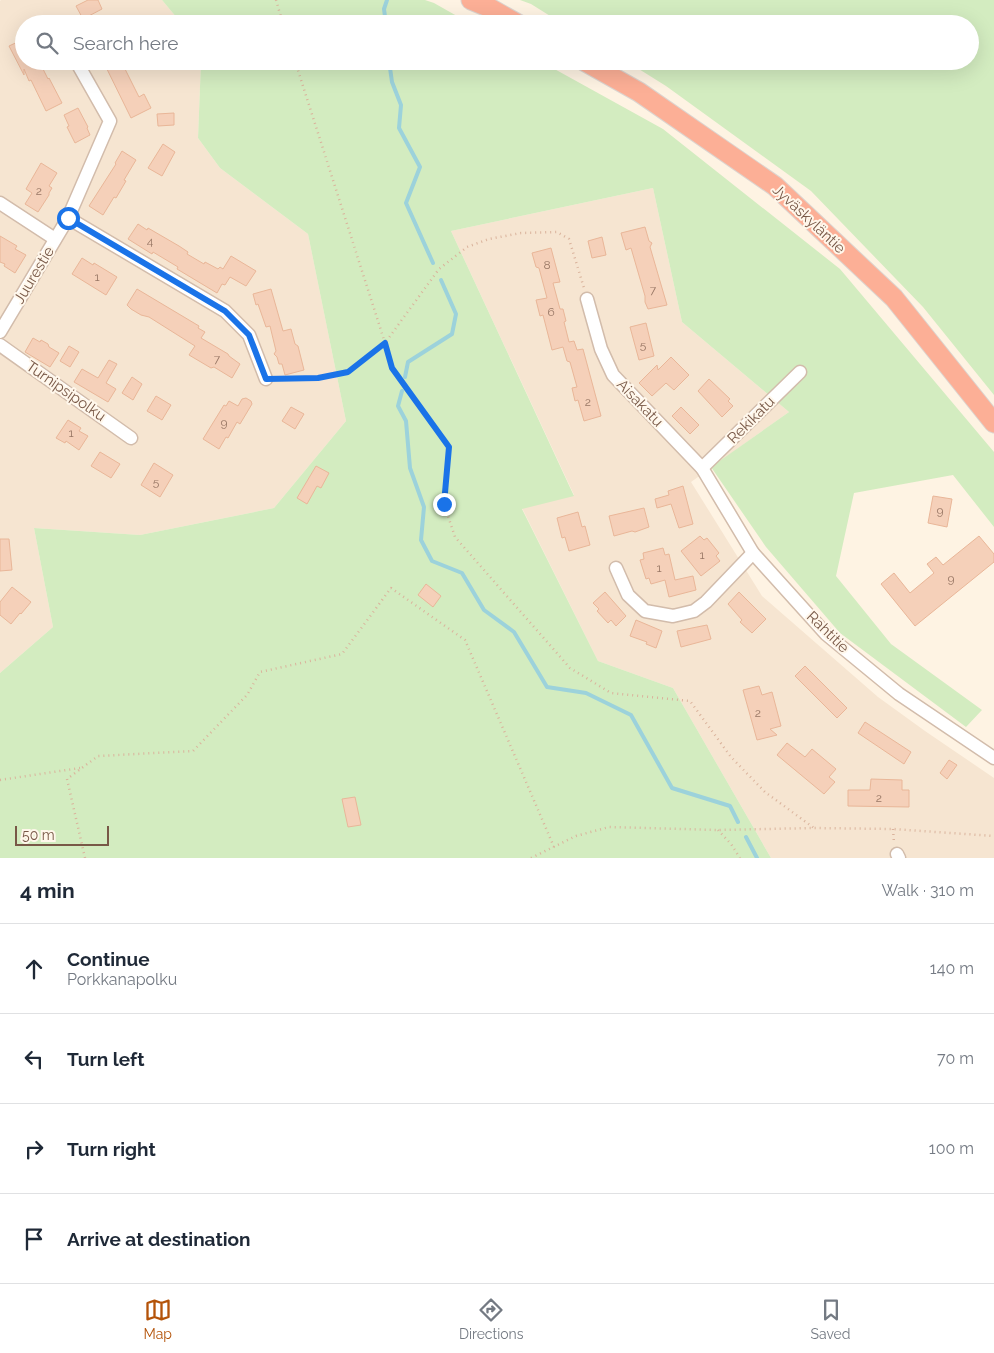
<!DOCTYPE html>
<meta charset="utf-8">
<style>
:root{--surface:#fff;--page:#f2f2f3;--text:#1f2937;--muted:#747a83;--line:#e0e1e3;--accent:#b45309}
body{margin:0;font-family:Raleway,sans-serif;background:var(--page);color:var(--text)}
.scale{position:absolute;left:15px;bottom:12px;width:94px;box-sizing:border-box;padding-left:5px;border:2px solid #785847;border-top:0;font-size:14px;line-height:18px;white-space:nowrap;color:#785847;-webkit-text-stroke:4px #fff7eb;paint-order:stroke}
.stop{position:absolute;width:15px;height:15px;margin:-11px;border:4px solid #1a73e8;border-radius:50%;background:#fff}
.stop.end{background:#1a73e8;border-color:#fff;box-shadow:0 1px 5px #0008}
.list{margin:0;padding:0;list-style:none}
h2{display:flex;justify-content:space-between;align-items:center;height:65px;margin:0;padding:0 20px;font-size:21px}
h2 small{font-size:16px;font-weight:400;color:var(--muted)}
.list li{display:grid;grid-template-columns:32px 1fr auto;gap:15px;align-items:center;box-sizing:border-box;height:90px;padding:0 20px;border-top:1px solid var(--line)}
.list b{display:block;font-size:19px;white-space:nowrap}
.list p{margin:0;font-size:16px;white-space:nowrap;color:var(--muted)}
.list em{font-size:16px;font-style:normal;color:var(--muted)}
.icon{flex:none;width:28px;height:28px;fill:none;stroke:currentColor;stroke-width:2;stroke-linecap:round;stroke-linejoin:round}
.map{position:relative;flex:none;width:994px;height:858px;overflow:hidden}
.search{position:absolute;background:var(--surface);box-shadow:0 5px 20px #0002;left:15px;right:15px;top:15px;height:55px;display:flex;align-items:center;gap:12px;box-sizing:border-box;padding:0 18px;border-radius:28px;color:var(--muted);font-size:19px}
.sheet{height:425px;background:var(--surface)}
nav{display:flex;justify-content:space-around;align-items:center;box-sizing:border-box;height:70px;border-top:1px solid var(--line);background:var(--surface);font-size:14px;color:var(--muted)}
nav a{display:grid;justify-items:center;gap:2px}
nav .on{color:var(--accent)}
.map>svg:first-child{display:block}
</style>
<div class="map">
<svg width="994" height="858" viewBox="0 0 994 858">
<rect width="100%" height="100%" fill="#fef3e3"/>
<g fill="#f6e5d1">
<path d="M 1,0 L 162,0 L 182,24 L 24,24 L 24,61 L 201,61 L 198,138 L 220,168 L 308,234 L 346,421 L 274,508 L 140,535 L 34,528 L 53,627 L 0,673 L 0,1 Z"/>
<path d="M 653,188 L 682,322 L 789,412 L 691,482 L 762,596 L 878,697 L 925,731 L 994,778 L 994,858 L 771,858 L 673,688 L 598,661 L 522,508 L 574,495 L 451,231 Z"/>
</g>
<g fill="#d3ecc0">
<path d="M 162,0 L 425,0 L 434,3 L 471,24 L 182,24 Z"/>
<path d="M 520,0 L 994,0 L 994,395 L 923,307 L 811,191 L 666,86 L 626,61 L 970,61 L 970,24 L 563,24 L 531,4 Z"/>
<path d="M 201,61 L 540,61 L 663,129 L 840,269 L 994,452 L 994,527 L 953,475 L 854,493 L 836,576 L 891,644 L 982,710 L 966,727 L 840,633 L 766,547 L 711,467 L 789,412 L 682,322 L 653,188 L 451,231 L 574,496 L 522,509 L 598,661 L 673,688 L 771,858 L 0,858 L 0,673 L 53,627 L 34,528 L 140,535 L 274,508 L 346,421 L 308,234 L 220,168 L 198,138 Z"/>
</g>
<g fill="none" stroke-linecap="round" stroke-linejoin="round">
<g stroke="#9cd2db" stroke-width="4">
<path d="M 386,24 L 384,9 L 387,0"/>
<path d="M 389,61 L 392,82 L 401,105 L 399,128 L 420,167 L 406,203 L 433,263"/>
<path d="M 405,377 L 408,362 L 452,334 L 456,314 L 441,280"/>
<path d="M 402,391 L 398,406 L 406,421 L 410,468 L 424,507 L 421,540 L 432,561 L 462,573 L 484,610 L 514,632 L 547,687 L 586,693 L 631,715 L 672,788 L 730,806 L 738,822"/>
<path d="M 746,837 L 757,858"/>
</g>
</g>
<g fill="#f5d0b9" stroke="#e9b698">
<path d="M 88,0 L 98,0 L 102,9 L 83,19 L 76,6 Z"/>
<path d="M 24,39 L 24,61 L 39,61 L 48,79 L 49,78 L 62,103 L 46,111 L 31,80 L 29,81 L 24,69 L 24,75 L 9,46 Z"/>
<path d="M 103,61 L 121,61 L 139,97 L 144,94 L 151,108 L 131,118 Z"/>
<path d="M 78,108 L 88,127 L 87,128 L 90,135 L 75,143 L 67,127 L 69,126 L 64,115 Z"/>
<path d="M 174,113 L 174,125 L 158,126 L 157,114 Z"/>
<path d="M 163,144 L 175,152 L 162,176 L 148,168 Z"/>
<path d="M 122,151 L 136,160 L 124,180 L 126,181 L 116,198 L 114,197 L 103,215 L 89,206 L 116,164 L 115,163 Z"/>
<path d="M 41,163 L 57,173 L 49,186 L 52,188 L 49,193 L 49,195 L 38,212 L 25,204 L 32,193 L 26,189 Z"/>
<path d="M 138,224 L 147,230 L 148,228 L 179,246 L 188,252 L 187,254 L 204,264 L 205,262 L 218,269 L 220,267 L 223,269 L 231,256 L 256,271 L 246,286 L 230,277 L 225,285 L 222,284 L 217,293 L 177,269 L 178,267 L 153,252 L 152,254 L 128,239 Z"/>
<path d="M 645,227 L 649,241 L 652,243 L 650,247 L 667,305 L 648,309 L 645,302 L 645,296 L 631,248 L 626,250 L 621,233 Z"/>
<path d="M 0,236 L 17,246 L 15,249 L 26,255 L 15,273 L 4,266 L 5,264 L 0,262 Z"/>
<path d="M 602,237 L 606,255 L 592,258 L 588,241 Z"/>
<path d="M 551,248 L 560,282 L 553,283 L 560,309 L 563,309 L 566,321 L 564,322 L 569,342 L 574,341 L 577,350 L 583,349 L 601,416 L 584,421 L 578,400 L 575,401 L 572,388 L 577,387 L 570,362 L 567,361 L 563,347 L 552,350 L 543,315 L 540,316 L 536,300 L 547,298 L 539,268 L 536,267 L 532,253 Z"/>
<path d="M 82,258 L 93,265 L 94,263 L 117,277 L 106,295 L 72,274 Z"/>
<path d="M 137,289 L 199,326 L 198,328 L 205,332 L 201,338 L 228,354 L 229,356 L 240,364 L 232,378 L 214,367 L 211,368 L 189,355 L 195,346 L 149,317 L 141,315 L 131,309 L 127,305 Z"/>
<path d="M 271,289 L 283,331 L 291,329 L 295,344 L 298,346 L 304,370 L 285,375 L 282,364 L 279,364 L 277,357 L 274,354 L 276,351 L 270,326 L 266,327 L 258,304 L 256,305 L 253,294 Z"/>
<path d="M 646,323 L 654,356 L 639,360 L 630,327 Z"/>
<path d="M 33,338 L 40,342 L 41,340 L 48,344 L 49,347 L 59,353 L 50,367 L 25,352 Z"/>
<path d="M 69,346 L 79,352 L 70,367 L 60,361 Z"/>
<path d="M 671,357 L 689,375 L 674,390 L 666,383 L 652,396 L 639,383 L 657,365 L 658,370 Z"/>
<path d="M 109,360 L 117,364 L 106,383 L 116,389 L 108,402 L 74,382 L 82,369 L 98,378 Z"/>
<path d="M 132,377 L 142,384 L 133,400 L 122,393 Z"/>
<path d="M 709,379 L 730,399 L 728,401 L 733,406 L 722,417 L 698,391 Z"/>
<path d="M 156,396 L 171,405 L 162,420 L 147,411 Z"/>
<path d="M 246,398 L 251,401 L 252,404 L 240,424 L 237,422 L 228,438 L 226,437 L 219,449 L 203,439 L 224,405 L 226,406 L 229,401 L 238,406 L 242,399 Z"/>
<path d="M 291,407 L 304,414 L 295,429 L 282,421 Z"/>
<path d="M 681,407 L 699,425 L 690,434 L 672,416 Z"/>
<path d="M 68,420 L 81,428 L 79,431 L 88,436 L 79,450 L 66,441 L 65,443 L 56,438 Z"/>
<path d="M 100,452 L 120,464 L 111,478 L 91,466 Z"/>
<path d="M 154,463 L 173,475 L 160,497 L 141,485 Z"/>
<path d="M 316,466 L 329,473 L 321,488 L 317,486 L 307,504 L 297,498 Z"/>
<path d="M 683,486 L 693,524 L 679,528 L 671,504 L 657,508 L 655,499 L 669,495 L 668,491 Z"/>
<path d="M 933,496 L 952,499 L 947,527 L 928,523 Z"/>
<path d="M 644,508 L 649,527 L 635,532 L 632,531 L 614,536 L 609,516 Z"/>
<path d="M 578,512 L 582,527 L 585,526 L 590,545 L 569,551 L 565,537 L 562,538 L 557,518 Z"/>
<path d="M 700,536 L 704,540 L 707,538 L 719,553 L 716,556 L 720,561 L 701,576 L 681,551 Z"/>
<path d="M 979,536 L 994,554 L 994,562 L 915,626 L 881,584 L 894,573 L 910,593 L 934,573 L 927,564 L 936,557 L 943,565 Z"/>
<path d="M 0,539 L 9,539 L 12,570 L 0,571 Z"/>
<path d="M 663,548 L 665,555 L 669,554 L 675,580 L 693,576 L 696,590 L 669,597 L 665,580 L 651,584 L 649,578 L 646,579 L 640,560 L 644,559 L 643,553 Z"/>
<path d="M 426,584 L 441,596 L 433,607 L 418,595 Z"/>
<path d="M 12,587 L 31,602 L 21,614 L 20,613 L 11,624 L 0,615 L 0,602 Z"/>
<path d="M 605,592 L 626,616 L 616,626 L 611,620 L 608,623 L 597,611 L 599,609 L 593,603 Z"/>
<path d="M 739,592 L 766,619 L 752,633 L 740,622 L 742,620 L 728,604 Z"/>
<path d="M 636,620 L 662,631 L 656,648 L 646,644 L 647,642 L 630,636 Z"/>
<path d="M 707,625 L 711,639 L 681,647 L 677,631 Z"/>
<path d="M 805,666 L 847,708 L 837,718 L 795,676 Z"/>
<path d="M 759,686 L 762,695 L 772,692 L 781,726 L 770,729 L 777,735 L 757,740 L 743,690 Z"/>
<path d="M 865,722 L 911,752 L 904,764 L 858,733 Z"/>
<path d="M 787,743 L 805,757 L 812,749 L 836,769 L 829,777 L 835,782 L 824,794 L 777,755 Z"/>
<path d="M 949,760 L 957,765 L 947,779 L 940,773 Z"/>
<path d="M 871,779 L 902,780 L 902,790 L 909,790 L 909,807 L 848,806 L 848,790 L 870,790 Z"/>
<path d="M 355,797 L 361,825 L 348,827 L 342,799 Z"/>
</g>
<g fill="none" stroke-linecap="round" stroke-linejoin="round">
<g stroke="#d2bcab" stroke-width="15">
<g id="minor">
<path d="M 0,203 L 55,239"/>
<path d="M 68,218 L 225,311 L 249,335 L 266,379"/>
<path d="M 587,299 L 601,349 L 613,375 L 702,468 L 753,553 L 826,634 L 899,694 L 994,758"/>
<path d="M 0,332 L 68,218 L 110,121 L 76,61"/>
<path d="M 0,345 L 131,438"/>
<path d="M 702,468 L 800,372"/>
<path d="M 616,568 L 628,595 L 645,611 L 673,616 L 694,611 L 706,602 L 753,553"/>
<path d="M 897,854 L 899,858"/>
</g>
</g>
<g stroke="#dcd4cf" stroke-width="21">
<g id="highway">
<path d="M 471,0 L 488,7 L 518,24"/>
<path d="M 584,61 L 639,92 L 775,186 L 894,298 L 994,423"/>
</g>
</g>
<g stroke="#dab39c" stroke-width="2.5" stroke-dasharray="1 4" stroke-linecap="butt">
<path d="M 276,0 L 283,24"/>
<path d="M 295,61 L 385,343 L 392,368 L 449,447 L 444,504 L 455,537 L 570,668 L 611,693 L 690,701 L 731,757 L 765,792 L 814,828"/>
<path d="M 278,379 L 318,378 L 348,372 L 385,343 L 439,269 L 467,247 L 489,239 L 521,233 L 557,232 L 569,239 L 584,288"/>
<path d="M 0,780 L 80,768"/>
<path d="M 893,829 L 894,843"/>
<path d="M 718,830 L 731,844 L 740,858"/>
<path d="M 85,858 L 67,779 L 98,756 L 193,751 L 247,695 L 260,672 L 342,654 L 391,588 L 465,640 L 554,847"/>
<path d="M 531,858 L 576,836 L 609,827 L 718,830 L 814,828 L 893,829 L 994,836"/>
</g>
<use href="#minor" stroke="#fff" stroke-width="12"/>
<use href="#highway" stroke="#fcaf96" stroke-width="19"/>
</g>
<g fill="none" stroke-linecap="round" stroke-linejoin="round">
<path stroke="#1a73e8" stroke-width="6" d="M 68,218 L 225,311 L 249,335 L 266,379 L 318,378 L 348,372 L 385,343 L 392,368 L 449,447 L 444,504"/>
</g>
<g text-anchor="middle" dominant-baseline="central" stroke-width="4" stroke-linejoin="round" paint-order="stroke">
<g font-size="12" fill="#977664">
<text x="39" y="191">2</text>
<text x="150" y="241">4</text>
<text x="547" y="265">8</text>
<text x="97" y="277">1</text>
<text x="653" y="290">7</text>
<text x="551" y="312">6</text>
<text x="643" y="345">5</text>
<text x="217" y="359">7</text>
<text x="588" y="402">2</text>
<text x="224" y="423">9</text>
<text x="71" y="433">1</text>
<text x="156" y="482">5</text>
<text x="940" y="511">9</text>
<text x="702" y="555">1</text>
<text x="659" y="568">1</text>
<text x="951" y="579">9</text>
<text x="758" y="713">2</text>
<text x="879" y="798">2</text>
</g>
<g font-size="15" fill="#785847" stroke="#fff7eb">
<text transform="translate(809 219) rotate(43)">Jyväskyläntie</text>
<text transform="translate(34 275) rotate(-59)">Juurestie</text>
<text transform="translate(66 391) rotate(35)">Turnipsipolku</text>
<text transform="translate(640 403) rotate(46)">Aisakatu</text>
<text transform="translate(751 420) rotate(-45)">Rekikatu</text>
<text transform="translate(828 632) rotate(44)">Rahtitie</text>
</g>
</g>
</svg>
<div class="scale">50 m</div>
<div class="stop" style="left:68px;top:218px"></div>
<div class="stop end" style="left:444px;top:504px"></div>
<div class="search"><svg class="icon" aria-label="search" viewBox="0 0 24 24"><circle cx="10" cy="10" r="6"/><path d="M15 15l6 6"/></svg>Search here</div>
</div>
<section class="sheet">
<h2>4 min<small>Walk · 310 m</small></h2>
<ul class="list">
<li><svg class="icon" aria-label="ahead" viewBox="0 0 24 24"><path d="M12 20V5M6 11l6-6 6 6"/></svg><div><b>Continue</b><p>Porkkanapolku</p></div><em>140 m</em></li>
<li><svg class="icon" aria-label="left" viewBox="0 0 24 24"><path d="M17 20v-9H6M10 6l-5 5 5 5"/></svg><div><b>Turn left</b></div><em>70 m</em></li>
<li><svg class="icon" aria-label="right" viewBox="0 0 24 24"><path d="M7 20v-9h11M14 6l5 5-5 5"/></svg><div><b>Turn right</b></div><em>100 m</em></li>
<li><svg class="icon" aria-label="arrive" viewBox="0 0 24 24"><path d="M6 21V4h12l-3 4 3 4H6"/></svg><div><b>Arrive at destination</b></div></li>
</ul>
</section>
<nav>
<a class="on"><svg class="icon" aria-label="map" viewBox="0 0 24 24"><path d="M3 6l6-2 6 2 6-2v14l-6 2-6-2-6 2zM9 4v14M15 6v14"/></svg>Map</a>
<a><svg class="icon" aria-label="directions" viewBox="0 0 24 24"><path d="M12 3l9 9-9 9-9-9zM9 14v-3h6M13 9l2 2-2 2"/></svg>Directions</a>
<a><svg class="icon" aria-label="saved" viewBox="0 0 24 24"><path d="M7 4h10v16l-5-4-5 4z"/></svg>Saved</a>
</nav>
